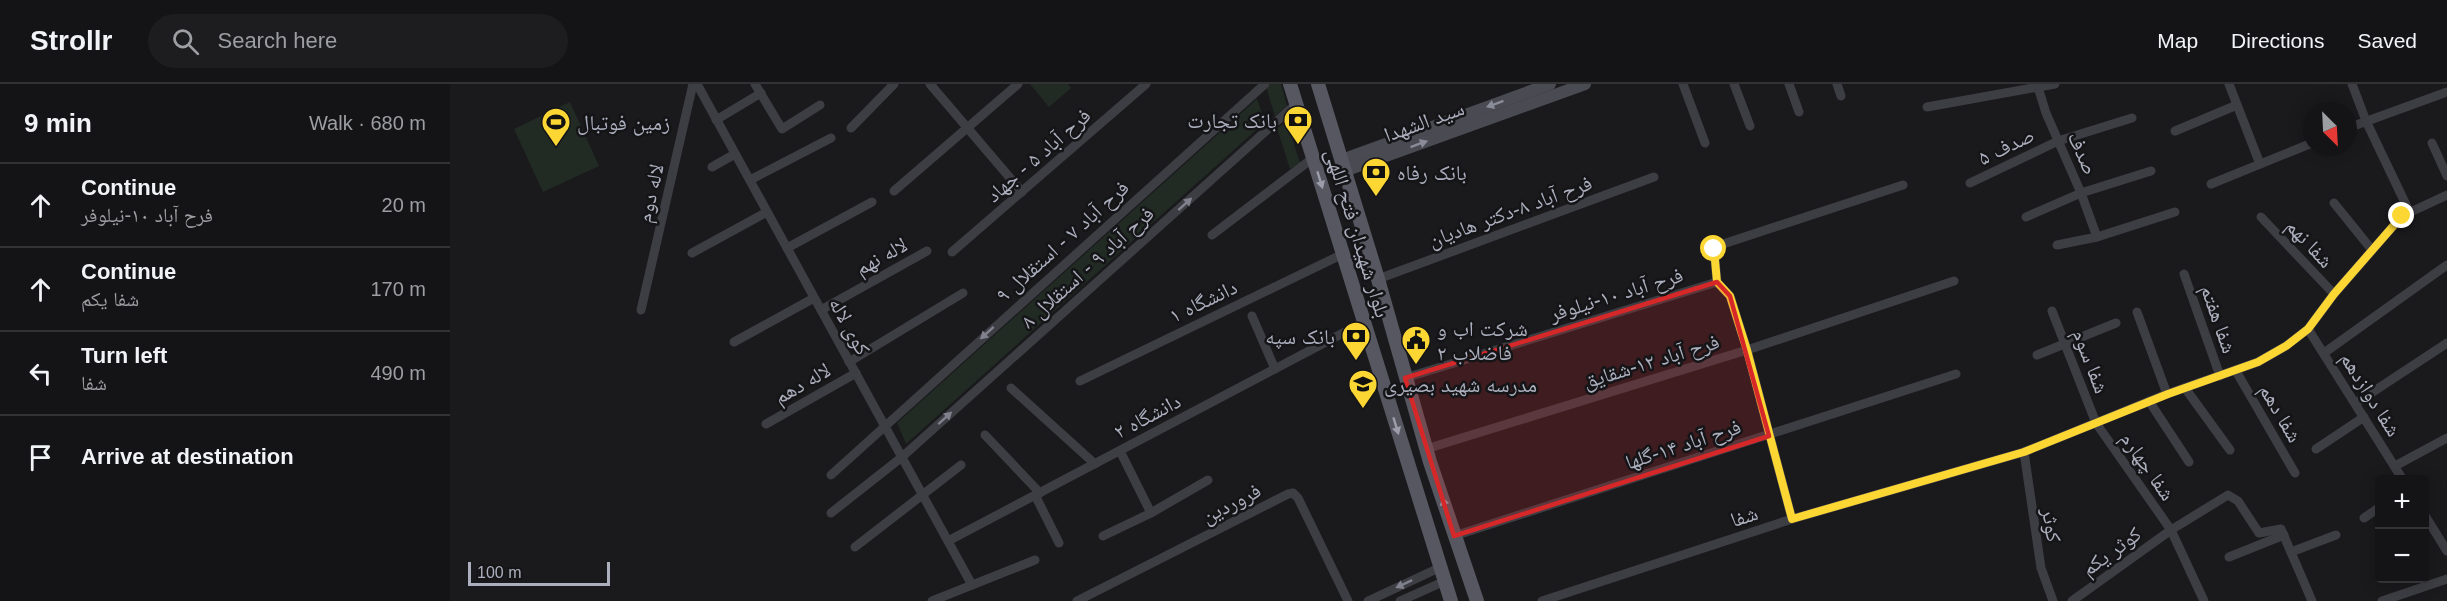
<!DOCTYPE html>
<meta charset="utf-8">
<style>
:root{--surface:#141416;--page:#1d1d1f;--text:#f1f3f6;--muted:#9d9ea1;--line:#333335}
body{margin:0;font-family:Helvetica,"Noto Naskh Arabic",sans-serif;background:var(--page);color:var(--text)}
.controls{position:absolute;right:18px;bottom:18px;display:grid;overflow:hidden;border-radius:6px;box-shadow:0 3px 15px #0003}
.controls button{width:54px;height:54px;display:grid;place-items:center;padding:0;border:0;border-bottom:2px solid var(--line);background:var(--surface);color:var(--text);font:30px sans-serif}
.compass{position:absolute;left:1853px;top:18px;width:54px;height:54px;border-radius:50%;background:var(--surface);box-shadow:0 3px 15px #0003;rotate:156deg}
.scale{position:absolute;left:18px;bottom:15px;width:142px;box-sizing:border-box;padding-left:6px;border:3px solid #acafbd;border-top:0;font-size:16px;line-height:21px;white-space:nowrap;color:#acafbd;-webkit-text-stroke:4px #151518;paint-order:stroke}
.stop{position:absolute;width:18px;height:18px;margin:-14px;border:4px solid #fcd633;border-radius:50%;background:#fff}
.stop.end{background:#fcd633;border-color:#fff;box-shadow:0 2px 6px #0008}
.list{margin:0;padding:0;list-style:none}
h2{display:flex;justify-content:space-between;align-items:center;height:78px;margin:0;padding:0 24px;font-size:26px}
h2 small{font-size:20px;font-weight:400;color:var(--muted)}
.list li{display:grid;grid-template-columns:39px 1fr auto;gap:18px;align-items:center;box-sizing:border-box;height:84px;padding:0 24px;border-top:2px solid var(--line)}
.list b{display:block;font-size:22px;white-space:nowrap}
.list p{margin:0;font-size:20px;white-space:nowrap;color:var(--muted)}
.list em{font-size:20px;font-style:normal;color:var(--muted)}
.icon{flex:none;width:33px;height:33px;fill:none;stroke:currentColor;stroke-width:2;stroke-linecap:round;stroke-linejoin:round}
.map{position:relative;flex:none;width:1997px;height:517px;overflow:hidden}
header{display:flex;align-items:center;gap:36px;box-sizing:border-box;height:84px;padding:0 30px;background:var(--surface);border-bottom:2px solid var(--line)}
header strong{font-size:28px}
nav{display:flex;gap:33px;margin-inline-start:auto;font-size:21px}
.search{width:420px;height:54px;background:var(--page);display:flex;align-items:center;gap:15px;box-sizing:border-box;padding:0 21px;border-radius:33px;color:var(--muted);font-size:22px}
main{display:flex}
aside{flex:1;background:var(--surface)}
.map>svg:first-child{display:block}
</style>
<header>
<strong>Strollr</strong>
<div class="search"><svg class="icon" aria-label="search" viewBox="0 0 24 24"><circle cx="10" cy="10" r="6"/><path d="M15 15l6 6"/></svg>Search here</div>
<nav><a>Map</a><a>Directions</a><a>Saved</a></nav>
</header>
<main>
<aside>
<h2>9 min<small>Walk · 680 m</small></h2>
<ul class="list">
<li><svg class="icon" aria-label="ahead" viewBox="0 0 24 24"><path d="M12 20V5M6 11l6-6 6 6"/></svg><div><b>Continue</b><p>فرح آباد ۱۰-نیلوفر</p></div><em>20 m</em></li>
<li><svg class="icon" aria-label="ahead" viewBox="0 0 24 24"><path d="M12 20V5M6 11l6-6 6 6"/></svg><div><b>Continue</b><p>شفا یکم</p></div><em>170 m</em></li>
<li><svg class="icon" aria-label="left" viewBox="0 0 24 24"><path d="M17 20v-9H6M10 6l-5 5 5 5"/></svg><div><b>Turn left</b><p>شفا</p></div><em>490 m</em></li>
<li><svg class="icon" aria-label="arrive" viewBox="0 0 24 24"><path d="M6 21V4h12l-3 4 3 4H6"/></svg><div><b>Arrive at destination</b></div></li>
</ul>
</aside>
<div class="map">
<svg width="1997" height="517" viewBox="0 0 1997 517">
<rect width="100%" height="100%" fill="#1a1a1d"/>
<g fill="#212b24">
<path d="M 580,0 L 618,0 L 621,4 L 599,23 Z"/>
<path d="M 821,0 L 831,0 L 837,22 L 825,32 L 816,3 Z"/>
<path d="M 807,15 L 815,38 L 456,360 L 447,339 Z"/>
<path d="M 120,18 L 149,82 L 93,108 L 64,45 Z"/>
<path d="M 837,38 L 850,79 L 840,85 L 827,44 Z"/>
</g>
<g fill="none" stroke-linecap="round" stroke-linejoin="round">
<g stroke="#3d3d44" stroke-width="9">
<path d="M 247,0 L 522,501"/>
<path d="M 305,0 L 332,45 L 370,21"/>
<path d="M 480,0 L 572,108"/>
<path d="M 1233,0 L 1255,59"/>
<path d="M 1284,0 L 1300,42"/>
<path d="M 1339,0 L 1349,28"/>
<path d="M 1387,0 L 1391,12"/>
<path d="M 1587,0 L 1596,29 L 1631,109 L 1647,153"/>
<path d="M 1779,0 L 1810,80"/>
<path d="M 1902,0 L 1916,37 L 1959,127"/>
<path d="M 1477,23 L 1605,0"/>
<path d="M 266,36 L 311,9"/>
<path d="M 401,44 L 444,0"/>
<path d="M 1898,44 L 1997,8"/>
<path d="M 1725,47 L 1787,21"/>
<path d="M 1982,59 L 1997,92"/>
<path d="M 262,83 L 285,70"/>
<path d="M 300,96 L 381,54"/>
<path d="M 1520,99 L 1608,57 L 1682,34"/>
<path d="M 1761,100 L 1862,59"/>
<path d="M 444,107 L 568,0"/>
<path d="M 1884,119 L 1922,166"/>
<path d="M 1576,133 L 1631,109 L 1701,87"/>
<path d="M 1811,133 L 1884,210"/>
<path d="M 762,151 L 863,74"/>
<path d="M 1607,161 L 1647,153 L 1725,128"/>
<path d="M 337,164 L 422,118"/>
<path d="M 502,168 L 696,0"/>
<path d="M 242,169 L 317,128"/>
<path d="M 1734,190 L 1770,292"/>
<path d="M 928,195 L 1204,93"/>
<path d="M 1267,198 L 1280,212 L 1297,266 L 1342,435"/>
<path d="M 191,226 L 243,0"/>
<path d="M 371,226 L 477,167"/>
<path d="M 1602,227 L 1646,339 L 1721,446 L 1754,517"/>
<path d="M 1687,228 L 1717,310"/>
<path d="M 802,232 L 825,285"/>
<path d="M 1858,245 L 1953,396"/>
<path d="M 284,258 L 364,214"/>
<path d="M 1874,269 L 1997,181"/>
<path d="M 1587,271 L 1666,239"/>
<path d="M 399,278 L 513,209"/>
<path d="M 1786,287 L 1845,389"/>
<path d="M 955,294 L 1267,198 L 1264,165 L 1267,162 L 1453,101"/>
<path d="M 630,297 L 893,170"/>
<path d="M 561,304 L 645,380"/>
<path d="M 1735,304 L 1780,366"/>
<path d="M 1699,317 L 1739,378"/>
<path d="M 1906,319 L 1997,259"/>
<path d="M 316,340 L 406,289"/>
<path d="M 535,351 L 590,409"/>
<path d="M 976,365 L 1297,266 L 1504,197"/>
<path d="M 1866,365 L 1914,333"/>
<path d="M 670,367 L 701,429 L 758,396"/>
<path d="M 1574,368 L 1591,484 L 1603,517"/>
<path d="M 1945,382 L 1997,354"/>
<path d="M 381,391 L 815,0"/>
<path d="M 585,411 L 609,459"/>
<path d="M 381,429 L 452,373 L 846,20"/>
<path d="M 1974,430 L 1997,467"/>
<path d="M 1914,434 L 1930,423"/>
<path d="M 653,452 L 701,429"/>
<path d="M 1004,452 L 1506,290"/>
<path d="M 498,457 L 914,238"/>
<path d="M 405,463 L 511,381"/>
<path d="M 1841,468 L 1886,451"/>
<path d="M 1779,473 L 1834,451"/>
<path d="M 482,517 L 585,476"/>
<path d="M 627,517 L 838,410 L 843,409 L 848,414 L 898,517"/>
<path d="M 918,517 L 991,483"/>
<path d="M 950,517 L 995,497"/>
<path d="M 1092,517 L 1342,435 L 1574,368 L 1717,310 L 1808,278 L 1836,262 L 1858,245 L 1884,210 L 1952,132 L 1997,111"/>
<path d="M 1622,517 L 1721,446 L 1778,411 L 1788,417 L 1809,449 L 1831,445 L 1862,517"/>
<path d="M 1932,517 L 1997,495"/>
</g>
<g stroke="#494a52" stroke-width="12">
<path d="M 892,76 L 1100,0"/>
<path d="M 894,87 L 1135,0"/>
</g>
<g stroke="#575761" stroke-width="14">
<path d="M 840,0 L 1001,517"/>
<path d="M 868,0 L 928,195 L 980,378 L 1027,517"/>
</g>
</g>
<defs><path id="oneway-solid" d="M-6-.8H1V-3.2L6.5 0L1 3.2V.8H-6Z" transform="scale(1.5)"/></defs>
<g fill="#898c98">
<use href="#oneway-solid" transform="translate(1045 20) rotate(160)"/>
<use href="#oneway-solid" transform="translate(969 60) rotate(-20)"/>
</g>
<g fill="#9b9dab">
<use href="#oneway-solid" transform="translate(870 96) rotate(73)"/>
<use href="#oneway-solid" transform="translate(946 342) rotate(73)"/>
<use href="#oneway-solid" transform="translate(995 422) rotate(-108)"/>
</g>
<g fill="#80818d">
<use href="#oneway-solid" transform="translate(735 120) rotate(-42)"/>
<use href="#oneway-solid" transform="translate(537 249) rotate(138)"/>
<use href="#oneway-solid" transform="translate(495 334) rotate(-42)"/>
<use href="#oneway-solid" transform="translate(954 500) rotate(155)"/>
</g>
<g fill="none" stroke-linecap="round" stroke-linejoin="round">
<path stroke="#fcd633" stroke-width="8" d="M 1264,165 L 1267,198 L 1280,212 L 1297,266 L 1342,435 L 1574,368 L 1718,310 L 1808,278 L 1836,262 L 1858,245 L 1884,210 L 1952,132"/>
</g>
<path fill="#d62828" fill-opacity="0.2" stroke="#d62828" stroke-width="4.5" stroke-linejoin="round" d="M 1267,198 L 1280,212 L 1319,352 L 1004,452 L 955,294 Z"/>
<defs>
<g id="bank-pin" transform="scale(1.5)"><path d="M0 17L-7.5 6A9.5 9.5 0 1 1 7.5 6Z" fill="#fcd633" stroke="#151518"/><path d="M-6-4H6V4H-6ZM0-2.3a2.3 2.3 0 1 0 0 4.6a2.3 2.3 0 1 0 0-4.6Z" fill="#111"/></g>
<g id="stadium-pin" transform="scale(1.5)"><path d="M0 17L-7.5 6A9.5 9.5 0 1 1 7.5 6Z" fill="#fcd633" stroke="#151518"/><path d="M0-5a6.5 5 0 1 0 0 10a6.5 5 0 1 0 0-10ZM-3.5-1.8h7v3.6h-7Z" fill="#111"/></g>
<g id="civic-pin" transform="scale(1.5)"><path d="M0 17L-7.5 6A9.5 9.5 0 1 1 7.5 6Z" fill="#fcd633" stroke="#151518"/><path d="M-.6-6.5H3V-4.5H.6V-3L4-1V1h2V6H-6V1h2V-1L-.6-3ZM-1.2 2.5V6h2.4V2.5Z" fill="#111"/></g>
<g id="school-pin" transform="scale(1.5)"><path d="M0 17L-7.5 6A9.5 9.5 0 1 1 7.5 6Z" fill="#fcd633" stroke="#151518"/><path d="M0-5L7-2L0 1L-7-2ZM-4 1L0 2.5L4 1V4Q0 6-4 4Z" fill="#111"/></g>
</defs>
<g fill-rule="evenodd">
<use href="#bank-pin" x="848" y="36"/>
<use href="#stadium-pin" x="106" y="38"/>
<use href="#bank-pin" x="926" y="88"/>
<use href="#bank-pin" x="906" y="252"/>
<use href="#civic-pin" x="966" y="256"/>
<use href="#school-pin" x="913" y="300"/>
</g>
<g text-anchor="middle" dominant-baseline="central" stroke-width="5" stroke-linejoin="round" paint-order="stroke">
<g font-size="21" fill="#acafbd" stroke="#151518" text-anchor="start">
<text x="827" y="36" text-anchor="end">بانک تجارت</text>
<text x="127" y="38">زمین فوتبال</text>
<text x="947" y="88">بانک رفاه</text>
<text x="987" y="244">شرکت اب و<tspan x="987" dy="24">فاضلاب ۲</tspan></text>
<text x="885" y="252" text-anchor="end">بانک سپه</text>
<text x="934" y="300">مدرسه شهید بصیری</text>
</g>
<g font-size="21" fill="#acafbd" stroke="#151518">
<text transform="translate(974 37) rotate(-20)">سید الشهدا</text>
<text transform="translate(1556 62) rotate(-26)">صدف ۵</text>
<text transform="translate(1633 69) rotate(66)">صدف</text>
<text transform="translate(588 71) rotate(-41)">فرح آباد ۵ - جهاد</text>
<text transform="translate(200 109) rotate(-77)">لاله دوم</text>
<text transform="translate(1060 127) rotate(-20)">فرح آباد ۸-دکتر هادیان</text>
<text transform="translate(908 149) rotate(73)">بلوار شهیدان فتح اللهی</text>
<text transform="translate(612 157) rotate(-42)">فرح آباد ۷ - استقلال ۹</text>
<text transform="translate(1860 159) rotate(47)">شفا نهم</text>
<text transform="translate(431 172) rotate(-29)">لاله نهم</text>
<text transform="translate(637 183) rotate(-42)">فرح آباد ۹ - استقلال ۸</text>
<text transform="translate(1166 210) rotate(-17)">فرح آباد ۱۰-نیلوفر</text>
<text transform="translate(753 217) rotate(-26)">دانشگاه ۱</text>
<text transform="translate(1769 235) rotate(71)">شفا هفتم</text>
<text transform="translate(400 242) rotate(61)">کوی لاله</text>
<text transform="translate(1201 277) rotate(-17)">فرح آباد ۱۲-شقایق</text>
<text transform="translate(1641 277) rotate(69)">شفا سوم</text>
<text transform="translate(352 299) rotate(-30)">لاله دهم</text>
<text transform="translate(1921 310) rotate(58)">شفا دوازدهم</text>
<text transform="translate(1831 329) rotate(60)">شفا دهم</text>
<text transform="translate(697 332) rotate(-28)">دانشگاه ۲</text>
<text transform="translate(1233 360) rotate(-18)">فرح آباد ۱۴-گلها</text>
<text transform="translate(1698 382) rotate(55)">شفا چهارم</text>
<text transform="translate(781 419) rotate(-27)">فروردین</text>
<text transform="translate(1294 432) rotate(-18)">شفا</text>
<text transform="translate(1602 441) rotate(81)">کوثر</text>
<text transform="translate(1661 467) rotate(-36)">کوثر یکم</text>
</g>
</g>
</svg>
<div class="controls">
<button>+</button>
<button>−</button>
</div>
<svg class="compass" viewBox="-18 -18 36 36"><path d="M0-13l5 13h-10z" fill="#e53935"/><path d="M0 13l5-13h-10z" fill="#9d9ea1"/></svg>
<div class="scale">100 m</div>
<div class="stop" style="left:1264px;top:165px"></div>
<div class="stop end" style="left:1952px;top:132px"></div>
</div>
</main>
